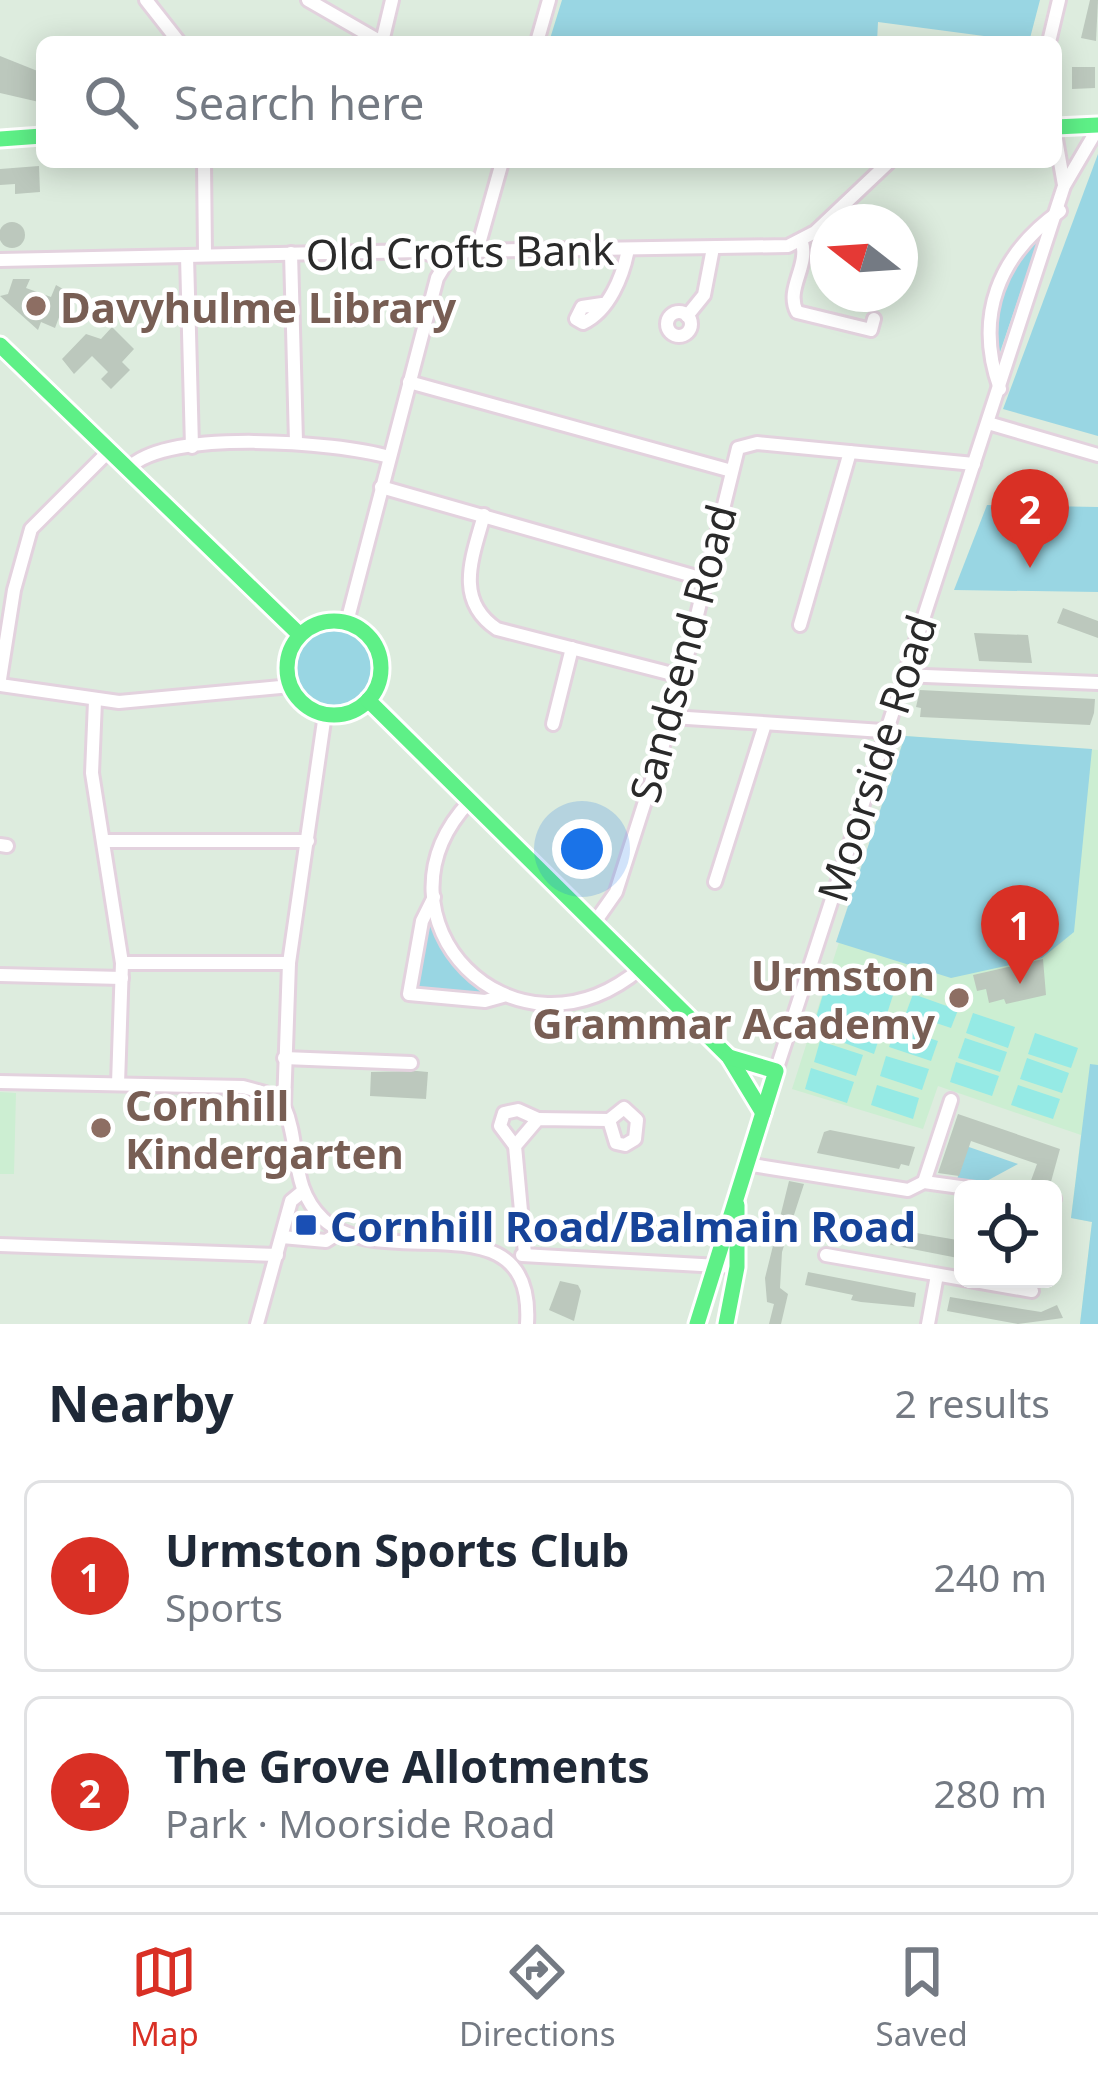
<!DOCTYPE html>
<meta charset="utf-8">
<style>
:root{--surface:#fff;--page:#f6f6f7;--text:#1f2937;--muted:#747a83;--line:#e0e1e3;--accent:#d93025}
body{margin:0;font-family:"Noto Sans",sans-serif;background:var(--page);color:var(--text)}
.controls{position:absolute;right:36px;bottom:36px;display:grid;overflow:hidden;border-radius:18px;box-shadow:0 6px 30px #0003}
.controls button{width:108px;height:108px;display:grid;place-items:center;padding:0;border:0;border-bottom:3px solid var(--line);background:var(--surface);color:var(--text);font:60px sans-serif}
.compass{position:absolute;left:810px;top:204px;width:108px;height:108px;border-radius:50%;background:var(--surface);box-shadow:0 6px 30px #0003;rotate:287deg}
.you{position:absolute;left:582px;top:849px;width:42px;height:42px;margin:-30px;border:9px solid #fff;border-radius:50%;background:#1a73e8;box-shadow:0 0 0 18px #1a73e833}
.badge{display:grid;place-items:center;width:78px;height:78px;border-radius:50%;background:var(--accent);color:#fff;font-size:39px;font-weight:700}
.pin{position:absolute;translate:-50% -99px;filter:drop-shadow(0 3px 6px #0008)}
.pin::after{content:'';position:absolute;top:63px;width:42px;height:36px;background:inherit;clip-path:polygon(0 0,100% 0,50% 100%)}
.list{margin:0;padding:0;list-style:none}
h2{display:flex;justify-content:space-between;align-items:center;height:156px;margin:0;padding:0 48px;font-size:51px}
h2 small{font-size:39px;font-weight:400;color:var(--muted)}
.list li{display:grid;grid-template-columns:78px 1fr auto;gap:36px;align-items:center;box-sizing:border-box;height:192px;margin:0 24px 24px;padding:0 24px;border:3px solid var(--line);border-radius:18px}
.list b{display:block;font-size:45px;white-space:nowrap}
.list p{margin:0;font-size:39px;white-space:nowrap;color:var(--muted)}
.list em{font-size:39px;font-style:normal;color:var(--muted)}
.icon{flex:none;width:66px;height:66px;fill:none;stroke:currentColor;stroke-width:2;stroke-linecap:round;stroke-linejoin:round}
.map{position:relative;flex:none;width:1098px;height:1324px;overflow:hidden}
.search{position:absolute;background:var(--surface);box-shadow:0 6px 30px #0003;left:36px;right:36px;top:36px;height:132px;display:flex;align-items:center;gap:30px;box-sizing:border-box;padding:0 42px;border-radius:18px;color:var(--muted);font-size:45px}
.sheet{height:588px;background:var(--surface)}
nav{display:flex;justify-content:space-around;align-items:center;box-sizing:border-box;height:168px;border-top:3px solid var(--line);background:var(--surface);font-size:33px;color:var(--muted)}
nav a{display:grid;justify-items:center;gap:6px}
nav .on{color:var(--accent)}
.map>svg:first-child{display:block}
</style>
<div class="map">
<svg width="1098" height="1324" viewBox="0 0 1098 1324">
<rect width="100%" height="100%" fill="#ddecde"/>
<g fill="#cceed2">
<path d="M 905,736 L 1098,750 L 1098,1324 L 1080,1324 L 1092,1222 L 1071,1218 L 1081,1135 L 938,1086 L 923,1129 L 792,1089 Z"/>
<path d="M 0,1092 L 16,1093 L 14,1174 L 0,1174 Z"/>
</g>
<g fill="#99d6e3">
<path d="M 562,0 L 1040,0 L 1029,42 L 878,22 L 877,42 L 549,42 Z"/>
<path d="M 1098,154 L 1098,436 L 1003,409 Z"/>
<path d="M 1041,232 L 997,361 C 990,312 1006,267 1041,232 Z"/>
<path d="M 987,505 L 1098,507 L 1098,592 L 954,590 Z"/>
<circle cx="334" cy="668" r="40"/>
<path d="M 905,736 L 1092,749 L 1074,932 L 1042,958 L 951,978 L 836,942 Z"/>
<path d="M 431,921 L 448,955 L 484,996 L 416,989 Z"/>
<path d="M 1090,1064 L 1098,1065 L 1098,1324 L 1080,1324 L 1092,1222 L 1071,1218 Z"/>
<path d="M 966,1146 L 1018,1164 L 983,1183 L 957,1180 Z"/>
</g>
<g fill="#95eae5">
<path d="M 831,968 L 895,989 L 874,1054 L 812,1031 Z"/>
<path d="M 913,994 L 958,1010 L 951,1028 L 906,1013 Z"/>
<path d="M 973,1013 L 1015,1027 L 1008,1048 L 966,1033 Z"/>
<path d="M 896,1027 L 938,1041 L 931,1061 L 889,1047 Z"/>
<path d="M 1035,1033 L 1078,1048 L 1071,1068 L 1028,1054 Z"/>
<path d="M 965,1038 L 1007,1052 L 1000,1072 L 958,1058 Z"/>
<path d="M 820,1041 L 863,1055 L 856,1076 L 814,1062 Z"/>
<path d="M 886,1056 L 929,1069 L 922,1090 L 880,1076 Z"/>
<path d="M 1027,1058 L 1069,1073 L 1062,1093 L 1020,1079 Z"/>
<path d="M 956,1062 L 999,1076 L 992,1096 L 950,1082 Z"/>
<path d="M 811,1068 L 854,1082 L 847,1103 L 805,1089 Z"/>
<path d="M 877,1085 L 919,1098 L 913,1119 L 871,1105 Z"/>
<path d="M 1018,1085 L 1060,1099 L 1053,1119 L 1011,1105 Z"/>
</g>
<g fill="#bcc8bd">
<path d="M 1090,0 L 1098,0 L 1096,41 L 1081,38 Z"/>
<path d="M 0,56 L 40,72 L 39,102 L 0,93 Z"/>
<path d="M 1072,67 L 1095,67 L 1095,88 L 1072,89 Z"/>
<path d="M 39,166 L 40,192 L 15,194 L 15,184 L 0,185 L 0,169 Z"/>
<circle cx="12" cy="235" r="13"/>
<path d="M 13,279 L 30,279 L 26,288 L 51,297 L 56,285 L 77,297 L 73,308 L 64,304 L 55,328 L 41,322 L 38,330 L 0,296 L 8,294 Z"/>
<path d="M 112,327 L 134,349 L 122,362 L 130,370 L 111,389 L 101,379 L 108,372 L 92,356 L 74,374 L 62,359 L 86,334 L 101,339 Z"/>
<path d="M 1063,608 L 1098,621 L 1098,638 L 1057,623 Z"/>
<path d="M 974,633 L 1028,635 L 1032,663 L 979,661 Z"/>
<path d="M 920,690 L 1095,699 L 1094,713 L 1090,725 L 920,717 L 921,708 L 916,707 Z"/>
<path d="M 1043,959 L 1046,995 L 1006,1004 L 1004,999 L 989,1003 L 986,989 L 977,991 L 973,975 Z"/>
<path d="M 417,1071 L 428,1072 L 426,1099 L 370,1096 L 371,1072 Z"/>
<path d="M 958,1114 L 1060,1149 L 1049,1189 L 1029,1186 L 1037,1164 L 971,1141 L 959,1176 L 938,1173 Z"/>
<path d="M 830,1130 L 915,1147 L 909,1166 L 901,1164 L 899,1169 L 817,1153 L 824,1132 Z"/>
<path d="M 789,1181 L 804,1184 L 782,1252 L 780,1288 L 788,1294 L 781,1324 L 769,1324 L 774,1304 L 767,1302 L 765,1278 Z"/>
<path d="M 818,1216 L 963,1241 L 963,1259 L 815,1230 Z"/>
<path d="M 808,1272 L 916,1293 L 914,1307 L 861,1302 L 851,1300 L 853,1295 L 805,1285 Z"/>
<path d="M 560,1281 L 578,1285 L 581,1291 L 574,1321 L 549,1310 Z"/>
<path d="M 950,1297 L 1041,1312 L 1057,1305 L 1063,1318 L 1018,1324 L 947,1311 Z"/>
</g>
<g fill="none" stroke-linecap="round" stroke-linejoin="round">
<g stroke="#e3d2de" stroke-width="18">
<g id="minor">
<path d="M 146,0 L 179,42"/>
<path d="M 308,0 L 381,42"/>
<path d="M 382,42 L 392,0"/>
<path d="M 537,42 L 549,0"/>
<path d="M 1049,42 L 1059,0"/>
<path d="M 1056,139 L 1064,185"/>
<path d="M 204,162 L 205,255"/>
<path d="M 802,242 C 809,267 785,289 797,312 L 871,330 L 874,319"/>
<path d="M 477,251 L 502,162"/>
<path d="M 291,253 L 296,442"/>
<path d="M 187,256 L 192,447"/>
<path d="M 0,260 L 420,251 L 448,260"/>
<path d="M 602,304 L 582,307 L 576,319 L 583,323 C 609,311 623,276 628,249"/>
<circle cx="679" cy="324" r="12"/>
<path d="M 687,316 L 704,295 L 713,248"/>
<path d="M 409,382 L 728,470"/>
<path d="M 1000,389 C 974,317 998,255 1060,211"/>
<path d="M 988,423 L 1098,455"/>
<path d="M 129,468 C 168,428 336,442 389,457"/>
<path d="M 381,487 L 707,580"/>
<path d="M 484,515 C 472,558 454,600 497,629 L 684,677"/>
<path d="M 347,622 L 437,278 L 448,260 L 467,251 L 788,246 L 815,232 L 889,162"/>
<path d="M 800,625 L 850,452"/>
<path d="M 901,675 L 1098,683"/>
<path d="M 0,679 L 14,590 L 31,529 L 110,450"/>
<path d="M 0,685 L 119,702 L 291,686"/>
<path d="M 95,701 L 92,773 L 122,963 L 118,1084"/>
<path d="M 672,717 L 883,731"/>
<path d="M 553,724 L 572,648"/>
<path d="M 469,802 C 362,917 512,1075 640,969"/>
<path d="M 103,841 L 308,841"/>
<path d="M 0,845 L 7,846"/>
<path d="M 715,882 L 765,724"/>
<path d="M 434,897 L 422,921 L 409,994 L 485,1001 L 503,996"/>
<path d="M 595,922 L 616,892 L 672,717 L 738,448 L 757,443 L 974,464"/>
<path d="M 122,963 L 289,963"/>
<path d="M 0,975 L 122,978"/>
<path d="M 284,1058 L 411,1063"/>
<path d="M 776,1071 L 1064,186 L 1098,128"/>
<path d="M 0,1082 L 243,1087 L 265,1093 L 284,1106 C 301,1145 289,1187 323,1219 C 383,1275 535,1194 527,1324"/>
<path d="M 284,1106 L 289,963 L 325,714"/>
<path d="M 515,1146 L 500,1126 L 504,1113 L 518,1110 L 538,1119"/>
<path d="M 746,1164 L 908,1190 L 924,1182 L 975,1189"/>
<path d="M 924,1182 L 951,1100"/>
<path d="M 1053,1199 L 1054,1199"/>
<path d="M 282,1237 L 326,1241 L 340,1232"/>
<path d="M 0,1245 L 277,1255"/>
<path d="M 525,1254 L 515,1146 L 538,1119 L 609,1120 L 624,1108 L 637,1120 L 635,1139 L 625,1145 L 616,1143 L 609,1120"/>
<path d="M 522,1255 L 737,1267"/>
<path d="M 826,1255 L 1032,1291"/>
<path d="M 257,1324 L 291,1201 L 302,1192"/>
<path d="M 928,1324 L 937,1275"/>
</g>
</g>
<g stroke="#fff" stroke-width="21">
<g id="major">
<path d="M 1056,127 L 1098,125"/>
<path d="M 0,139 L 42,136"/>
<path d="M 0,345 L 300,635"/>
<circle cx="334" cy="668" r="47"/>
<path d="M 368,700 L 729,1057 L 763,1113"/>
<path d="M 697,1324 L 776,1071 L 729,1057"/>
<path d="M 726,1324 L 737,1267 L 737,1205"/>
</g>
</g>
<use href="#minor" stroke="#fff" stroke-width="12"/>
<use href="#major" stroke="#5ef087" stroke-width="15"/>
</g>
<g fill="#8d6e63" stroke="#fff" stroke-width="4.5">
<circle cx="36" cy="306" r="12"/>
<circle cx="959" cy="998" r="12"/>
<circle cx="101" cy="1128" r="12"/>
</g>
<rect fill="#1a4fb4" stroke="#fff" stroke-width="4.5" x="294" y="1213" width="24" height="24" rx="6"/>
<g text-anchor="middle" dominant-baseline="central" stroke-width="9" stroke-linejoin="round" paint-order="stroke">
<g font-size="42" fill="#2a2a2a" stroke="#fff">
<text transform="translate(460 251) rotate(-1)">Old Crofts Bank</text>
<text transform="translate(682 653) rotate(-75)">Sandsend Road</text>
<text transform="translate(876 758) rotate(-72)">Moorside Road</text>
</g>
<g font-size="42" font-weight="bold" fill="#785e54" stroke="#fff" text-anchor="start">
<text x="60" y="306">Davyhulme Library</text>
<text x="935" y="974" text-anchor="end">Urmston<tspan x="935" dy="48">Grammar Academy</tspan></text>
<text x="125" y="1104">Cornhill<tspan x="125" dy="48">Kindergarten</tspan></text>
</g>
<g font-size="42" font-weight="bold" fill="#164399" stroke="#fff" text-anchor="start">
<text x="330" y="1225">Cornhill Road/Balmain Road</text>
</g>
</g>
</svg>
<div class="controls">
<button><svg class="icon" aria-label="locate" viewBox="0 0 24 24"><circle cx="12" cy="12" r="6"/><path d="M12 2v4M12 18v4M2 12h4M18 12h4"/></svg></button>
</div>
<svg class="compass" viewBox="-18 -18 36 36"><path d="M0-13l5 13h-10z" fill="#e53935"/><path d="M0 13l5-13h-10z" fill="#747a83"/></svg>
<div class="you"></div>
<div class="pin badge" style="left:1020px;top:984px">1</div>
<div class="pin badge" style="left:1030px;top:568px">2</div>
<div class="search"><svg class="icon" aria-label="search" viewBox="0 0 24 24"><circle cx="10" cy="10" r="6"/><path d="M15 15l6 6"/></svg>Search here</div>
</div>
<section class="sheet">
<h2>Nearby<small>2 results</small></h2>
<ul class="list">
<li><span class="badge">1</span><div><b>Urmston Sports Club</b><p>Sports</p></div><em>240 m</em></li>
<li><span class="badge">2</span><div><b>The Grove Allotments</b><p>Park · Moorside Road</p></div><em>280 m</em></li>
</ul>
</section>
<nav>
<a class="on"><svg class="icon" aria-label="map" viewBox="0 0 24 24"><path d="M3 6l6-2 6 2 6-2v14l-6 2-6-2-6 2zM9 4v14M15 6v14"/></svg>Map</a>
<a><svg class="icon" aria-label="directions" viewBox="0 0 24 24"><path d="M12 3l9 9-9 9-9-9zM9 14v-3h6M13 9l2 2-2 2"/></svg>Directions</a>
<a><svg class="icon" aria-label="saved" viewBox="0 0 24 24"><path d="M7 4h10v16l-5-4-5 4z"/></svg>Saved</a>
</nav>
